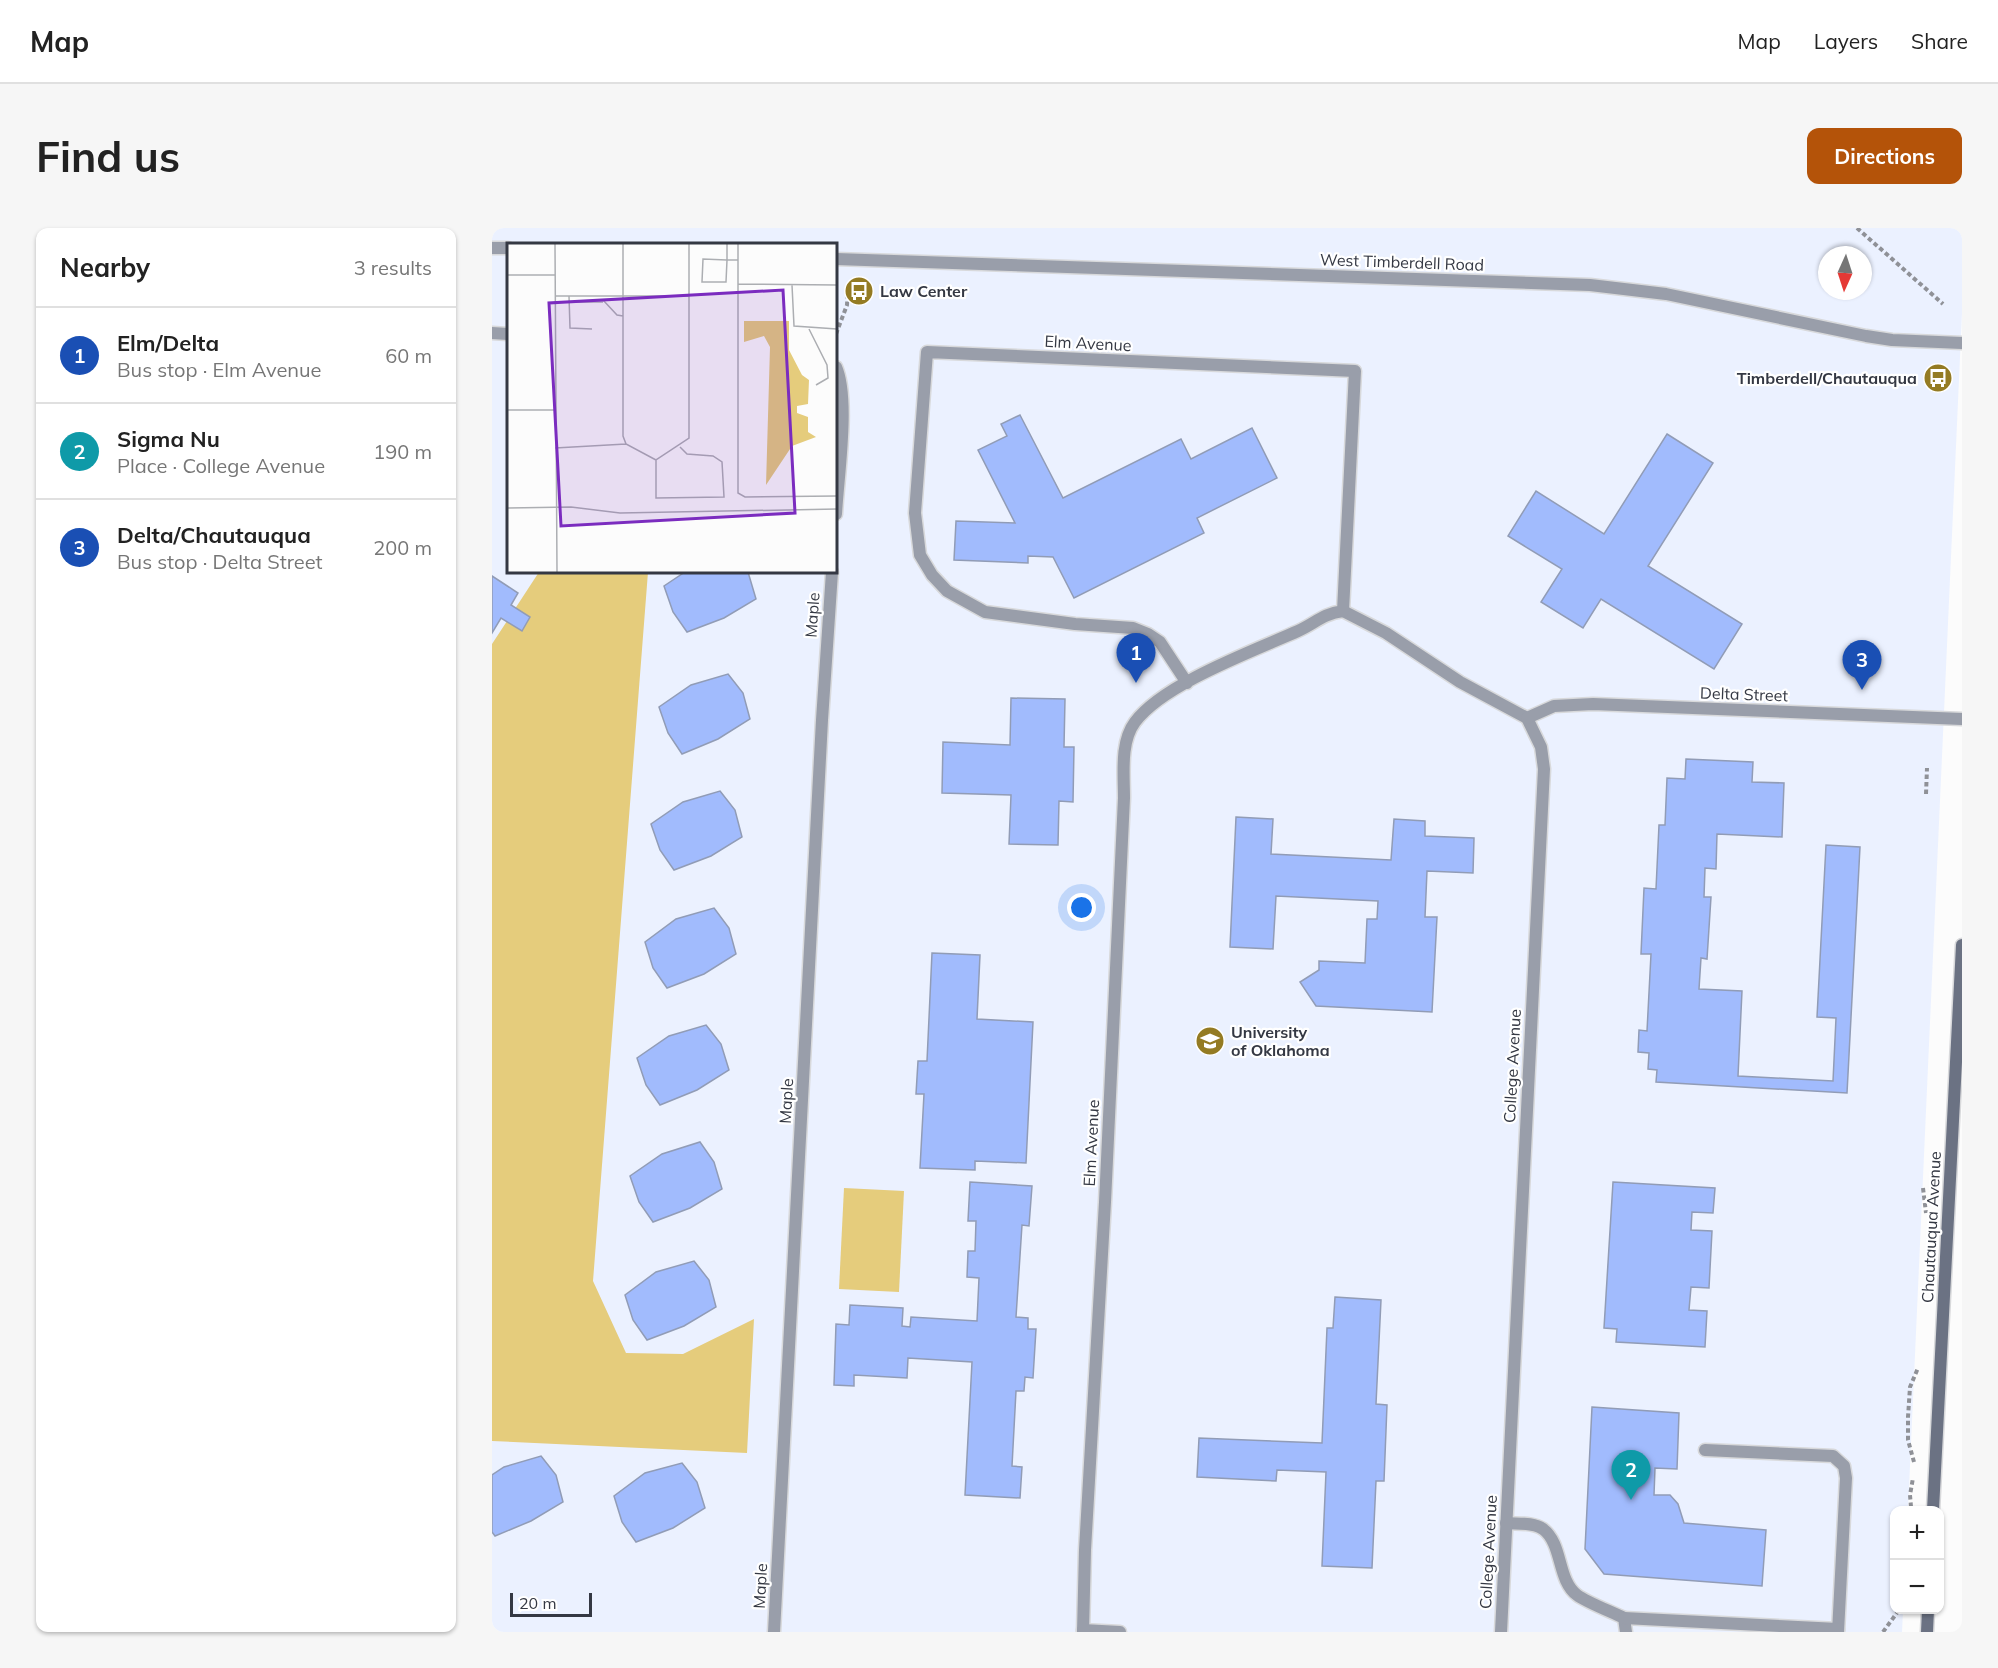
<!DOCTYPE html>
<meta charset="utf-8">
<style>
:root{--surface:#fff;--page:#f6f6f6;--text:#222;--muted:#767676;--line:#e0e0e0;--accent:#b45309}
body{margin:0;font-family:Mulish,sans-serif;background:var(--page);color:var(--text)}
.controls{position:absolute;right:18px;bottom:18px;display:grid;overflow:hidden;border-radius:12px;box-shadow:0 2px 4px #0004}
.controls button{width:54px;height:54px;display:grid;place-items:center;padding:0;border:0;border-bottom:2px solid var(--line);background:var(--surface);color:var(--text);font:30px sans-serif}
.compass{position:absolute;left:1326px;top:18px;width:54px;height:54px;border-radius:50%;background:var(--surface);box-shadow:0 2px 4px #0004;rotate:183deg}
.scale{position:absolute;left:18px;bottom:15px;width:82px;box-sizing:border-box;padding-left:6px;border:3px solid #343843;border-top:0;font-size:16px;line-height:21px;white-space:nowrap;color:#343843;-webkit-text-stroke:4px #fff;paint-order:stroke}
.you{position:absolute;left:590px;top:680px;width:21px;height:21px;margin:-15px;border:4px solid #fff;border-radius:50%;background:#1a73e8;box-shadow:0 0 0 9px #1a73e833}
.badge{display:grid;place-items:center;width:39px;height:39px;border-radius:50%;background:var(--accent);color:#fff;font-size:20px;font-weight:700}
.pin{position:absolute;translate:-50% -50px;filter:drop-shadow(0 2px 3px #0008)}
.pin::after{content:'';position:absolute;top:32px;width:21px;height:18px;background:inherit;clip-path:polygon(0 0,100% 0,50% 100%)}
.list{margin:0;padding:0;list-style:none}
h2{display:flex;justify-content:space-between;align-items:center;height:78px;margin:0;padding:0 24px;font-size:26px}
h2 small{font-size:20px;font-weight:400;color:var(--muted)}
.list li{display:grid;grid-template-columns:39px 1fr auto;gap:18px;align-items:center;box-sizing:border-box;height:96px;padding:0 24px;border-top:2px solid var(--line)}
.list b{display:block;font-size:22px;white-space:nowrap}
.list p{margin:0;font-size:20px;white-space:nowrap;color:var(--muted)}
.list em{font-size:20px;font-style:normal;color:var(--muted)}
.map{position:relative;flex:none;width:1470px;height:1404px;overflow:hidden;border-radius:12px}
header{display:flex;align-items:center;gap:36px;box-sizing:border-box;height:84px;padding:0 30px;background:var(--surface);border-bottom:2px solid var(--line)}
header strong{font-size:28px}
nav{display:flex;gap:33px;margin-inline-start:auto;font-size:21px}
.intro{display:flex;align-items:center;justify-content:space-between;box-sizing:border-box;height:144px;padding:0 36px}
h1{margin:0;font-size:42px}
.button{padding:15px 27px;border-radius:12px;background:var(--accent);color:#fff;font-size:21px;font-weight:700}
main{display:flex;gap:36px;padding:0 36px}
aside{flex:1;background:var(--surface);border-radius:12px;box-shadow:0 2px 4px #0004}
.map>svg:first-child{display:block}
</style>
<header>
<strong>Map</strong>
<nav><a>Map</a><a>Layers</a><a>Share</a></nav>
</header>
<div class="intro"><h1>Find us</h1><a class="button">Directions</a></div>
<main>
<aside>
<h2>Nearby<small>3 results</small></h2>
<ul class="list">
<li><span class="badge" style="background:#1a4fb4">1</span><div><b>Elm/Delta</b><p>Bus stop · Elm Avenue</p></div><em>60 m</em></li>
<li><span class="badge" style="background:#0f9aa8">2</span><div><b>Sigma Nu</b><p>Place · College Avenue</p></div><em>190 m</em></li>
<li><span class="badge" style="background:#1a4fb4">3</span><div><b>Delta/Chautauqua</b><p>Bus stop · Delta Street</p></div><em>200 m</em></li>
</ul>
</aside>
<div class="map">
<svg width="1470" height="1404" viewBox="0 0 1470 1404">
<rect width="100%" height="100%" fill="#fcfcfc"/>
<path fill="#ebf1ff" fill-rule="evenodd" d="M 0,0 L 1470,0 L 1470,85 L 1416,1282 L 1402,1282 L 1402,1382 L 1411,1382 L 1410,1404 L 0,1404 ZM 16,16 L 344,16 L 344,344 L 16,344 ZM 1335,27 L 1371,27 L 1371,63 L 1335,63 Z"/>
<g fill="#e5cc7c">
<path d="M 47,344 L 156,344 L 101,1053 L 134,1125 L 191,1126 L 262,1091 L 255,1225 L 0,1213 L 0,416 Z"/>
<path d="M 352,960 L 412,963 L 407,1064 L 347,1061 Z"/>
</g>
<g fill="#a1bbfd" stroke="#919cb6" stroke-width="1.5">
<path d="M 528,187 L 571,270 L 689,211 L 699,231 L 760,200 L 785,250 L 705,290 L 712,305 L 582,370 L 561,329 L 536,328 L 536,335 L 462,332 L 464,293 L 523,295 L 486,222 L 515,208 L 509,196 Z"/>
<path d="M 1175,206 L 1221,235 L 1156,338 L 1250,396 L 1222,441 L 1109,371 L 1091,400 L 1049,374 L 1070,341 L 1016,308 L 1044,263 L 1112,306 Z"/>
<path d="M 193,344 L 256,344 L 264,371 L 232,390 L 195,404 L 181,384 L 172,358 Z"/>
<path d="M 0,348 L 26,365 L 19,377 L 38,389 L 30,403 L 9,390 L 0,405 Z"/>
<path d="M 236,446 L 251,465 L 258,491 L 226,511 L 190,526 L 176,505 L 167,479 L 199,457 Z"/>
<path d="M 519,470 L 573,471 L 572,519 L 582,519 L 581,574 L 567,573 L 566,617 L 517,616 L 519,567 L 450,565 L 451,514 L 518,517 Z"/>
<path d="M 1194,531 L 1261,534 L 1260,554 L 1292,555 L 1290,609 L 1225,606 L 1224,641 L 1213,640 L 1212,669 L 1219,669 L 1215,731 L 1209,730 L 1207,761 L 1250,763 L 1246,848 L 1341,853 L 1344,790 L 1325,789 L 1334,617 L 1368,619 L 1355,865 L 1164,854 L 1165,842 L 1156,841 L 1157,825 L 1146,824 L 1147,802 L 1155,803 L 1159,726 L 1149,726 L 1152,660 L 1164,661 L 1167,597 L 1173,597 L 1175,550 L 1193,551 Z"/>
<path d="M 228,563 L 243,582 L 250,609 L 219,628 L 182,642 L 168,622 L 159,596 L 191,574 Z"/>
<path d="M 744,589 L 781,591 L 779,626 L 899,632 L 902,591 L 933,593 L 933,608 L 982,610 L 981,645 L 935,643 L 933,689 L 945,689 L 940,784 L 824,778 L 808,754 L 827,742 L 827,733 L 873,735 L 875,691 L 885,691 L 886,673 L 784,668 L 781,721 L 738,719 Z"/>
<path d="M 222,680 L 237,700 L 244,726 L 212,746 L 175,760 L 161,740 L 153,714 L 184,691 Z"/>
<path d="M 440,725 L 488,727 L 485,791 L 541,794 L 534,935 L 483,933 L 483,942 L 428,940 L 432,866 L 424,866 L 426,833 L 435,833 Z"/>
<path d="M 214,797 L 229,816 L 237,842 L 205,862 L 168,877 L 154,857 L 145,830 L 177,808 Z"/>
<path d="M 208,914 L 222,934 L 230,961 L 198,980 L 161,994 L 147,974 L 138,948 L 170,926 Z"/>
<path d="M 478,954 L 540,958 L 537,998 L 530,997 L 524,1089 L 536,1090 L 536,1101 L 544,1101 L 541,1150 L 533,1149 L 532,1163 L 524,1163 L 520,1238 L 530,1239 L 528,1270 L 473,1267 L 480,1134 L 416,1130 L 415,1150 L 362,1147 L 362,1158 L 342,1157 L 344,1096 L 357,1097 L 358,1077 L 411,1080 L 410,1098 L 418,1099 L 419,1089 L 485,1093 L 487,1050 L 475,1049 L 476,1023 L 483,1023 L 484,993 L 476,993 Z"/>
<path d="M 1121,954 L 1223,960 L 1221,985 L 1200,984 L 1199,1002 L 1220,1003 L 1217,1060 L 1199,1059 L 1197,1082 L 1215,1083 L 1213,1119 L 1124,1114 L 1125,1101 L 1112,1100 Z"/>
<path d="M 202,1033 L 217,1052 L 224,1079 L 192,1098 L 155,1112 L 141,1092 L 133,1067 L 164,1044 Z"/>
<path d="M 843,1069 L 889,1072 L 884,1176 L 895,1177 L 892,1253 L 884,1253 L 880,1340 L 830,1338 L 834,1244 L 785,1242 L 784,1253 L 705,1249 L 707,1210 L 830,1215 L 835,1100 L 841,1100 Z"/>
<path d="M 1100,1179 L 1187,1185 L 1185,1241 L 1163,1240 L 1162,1267 L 1178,1267 L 1186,1276 L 1192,1295 L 1274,1302 L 1270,1358 L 1112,1346 L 1093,1321 Z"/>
<path d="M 49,1228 L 64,1247 L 71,1274 L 39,1293 L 3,1308 L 0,1304 L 0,1247 L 12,1239 Z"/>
<path d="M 190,1235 L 205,1254 L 213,1280 L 181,1300 L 144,1314 L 130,1294 L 122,1268 L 153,1245 Z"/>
</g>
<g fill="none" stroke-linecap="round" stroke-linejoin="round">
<g stroke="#d8d9db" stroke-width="15">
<g id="lane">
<path d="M 1213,1222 L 1341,1228 L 1352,1238 L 1354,1250 L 1346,1404"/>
<path d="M 1014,1295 C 1025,1296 1041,1294 1051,1301 C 1071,1316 1065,1352 1085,1367 C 1094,1374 1120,1384 1132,1390 L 1134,1404"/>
<path d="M 1132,1390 L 1346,1401"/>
</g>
</g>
<g stroke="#d8d9db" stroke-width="15">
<g id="street">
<path d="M 0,20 L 16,20"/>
<path d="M 344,31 L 1098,57 L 1174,66 L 1374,108 L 1400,112 L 1470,115"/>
<path d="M 0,105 L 16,106"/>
<path d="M 344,139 C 358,171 346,248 344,286"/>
<path d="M 851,383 L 894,405 L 968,454 L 1035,490 L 1049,519 L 1052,541 L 1009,1404"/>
<path d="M 1035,490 L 1062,478 L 1101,476 L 1470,491"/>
<path d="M 591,1402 L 628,1404"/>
<path d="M 282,1404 L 330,492 L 340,344"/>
<path d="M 591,1404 L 593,1322 L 613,974 L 632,570 C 632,546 628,514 643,494 C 671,456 761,423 806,403 C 824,395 830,386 851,383 L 863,143 L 435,124 L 423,285 L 428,327 L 440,347 L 455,363 L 493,384 L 583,396 L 641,400 L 656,406 L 668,414 L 695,455"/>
</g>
</g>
<g stroke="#d8d9db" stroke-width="15">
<g id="secondary">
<path d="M 1441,1282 L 1470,717"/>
<path d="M 1435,1404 L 1436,1382"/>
</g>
</g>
<g stroke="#8f9197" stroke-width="4" stroke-dasharray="4.5 3" stroke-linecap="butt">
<path d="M 1365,0 L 1451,76"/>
<path d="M 344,106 L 355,77 L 356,56"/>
<path d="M 1434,566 L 1435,540"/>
<path d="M 1431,960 L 1434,985"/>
<path d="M 1422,1234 L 1416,1212 L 1416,1189 L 1418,1159 L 1426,1140"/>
<path d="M 1419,1279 L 1418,1267 L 1421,1250"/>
<path d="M 1391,1404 L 1407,1382"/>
</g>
<use href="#lane" stroke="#999eaa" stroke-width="12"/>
<use href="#street" stroke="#999eaa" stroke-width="12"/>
<use href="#secondary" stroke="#6b7283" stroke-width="12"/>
</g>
<defs>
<g id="bus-disc" transform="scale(1.5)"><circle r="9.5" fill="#947b23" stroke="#fff"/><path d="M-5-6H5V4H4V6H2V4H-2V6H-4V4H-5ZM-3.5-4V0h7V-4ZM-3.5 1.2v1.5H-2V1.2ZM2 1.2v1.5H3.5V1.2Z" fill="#fff"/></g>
<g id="university-disc" transform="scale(1.5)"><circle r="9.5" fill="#947b23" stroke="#fff"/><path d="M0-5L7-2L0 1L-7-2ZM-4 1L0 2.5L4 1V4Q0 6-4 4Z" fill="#fff"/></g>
</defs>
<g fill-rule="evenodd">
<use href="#bus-disc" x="367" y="63"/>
<use href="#bus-disc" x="1446" y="150"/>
<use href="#university-disc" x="718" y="813"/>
</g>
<g text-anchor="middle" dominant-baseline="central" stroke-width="4.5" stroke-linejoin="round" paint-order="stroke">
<g font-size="16" fill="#343843" stroke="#fff">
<text transform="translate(910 34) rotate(2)">West Timberdell Road</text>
<text transform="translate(596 115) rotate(3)">Elm Avenue</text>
<text transform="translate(320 387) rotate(-86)">Maple</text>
<text transform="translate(1252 466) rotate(2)">Delta Street</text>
<text transform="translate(1020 838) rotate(-87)">College Avenue</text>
<text transform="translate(294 873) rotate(-87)">Maple</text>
<text transform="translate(599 915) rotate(-87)">Elm Avenue</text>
<text transform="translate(1439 999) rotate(-87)">Chautauqua Avenue</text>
<text transform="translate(996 1324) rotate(-87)">College Avenue</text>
<text transform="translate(268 1358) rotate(-87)">Maple</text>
</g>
<g font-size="16" font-weight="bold" fill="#343843" stroke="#fff" text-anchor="start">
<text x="388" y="63">Law Center</text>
<text x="1425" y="150" text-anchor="end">Timberdell/Chautauqua</text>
<text x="739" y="804">University<tspan x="739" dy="18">of Oklahoma</tspan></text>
</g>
</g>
<g transform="translate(15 15)">
<rect width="330" height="330" fill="#fcfcfc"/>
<path d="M 237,78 L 282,78 L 282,107 L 295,132 L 302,137 L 301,161 L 290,163 L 290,170 L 301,174 L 301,189 L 309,194 L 285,203 L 259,242 L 263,104 L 257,93 L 237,99 Z" fill="#e5cc7c"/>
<path fill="none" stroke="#acaeb2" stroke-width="1.5" d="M 48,1 L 50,329M 116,1 L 116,193 L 119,201 L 149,217M 220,1 L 220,17 L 219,39 L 195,39 L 196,16 L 220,17 L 231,17M 231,1 L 231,250 L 238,254 L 330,253M 0,32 L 48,32M 231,41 L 330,42M 285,42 L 287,83 L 330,86M 48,53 L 182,53M 62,53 L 63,85 L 85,86M 96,57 L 110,72 L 116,73M 62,59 L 96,59M 302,86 L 320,122 L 321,135 L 309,142M 0,167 L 48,167M 173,204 L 180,211 L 206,213 L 215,219 L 217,254 L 149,255 L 149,217 L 182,195 L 182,1M 48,205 L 119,201M 0,265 L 64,264 L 113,270 L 330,266"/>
<path fill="#7b2cbf" fill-opacity="0.15" stroke="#7b2cbf" stroke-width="3" d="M 276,47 L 288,270 L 54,283 L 42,60 Z"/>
<rect width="330" height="330" fill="none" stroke="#343843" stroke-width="3"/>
</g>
</svg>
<div class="controls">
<button>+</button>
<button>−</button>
</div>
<svg class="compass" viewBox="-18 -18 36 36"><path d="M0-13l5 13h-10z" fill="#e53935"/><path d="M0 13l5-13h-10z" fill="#767676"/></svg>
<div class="scale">20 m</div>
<div class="you"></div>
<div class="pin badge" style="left:644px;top:455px;background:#1a4fb4">1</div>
<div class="pin badge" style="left:1139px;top:1272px;background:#0f9aa8">2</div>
<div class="pin badge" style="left:1370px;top:462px;background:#1a4fb4">3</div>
</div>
</main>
